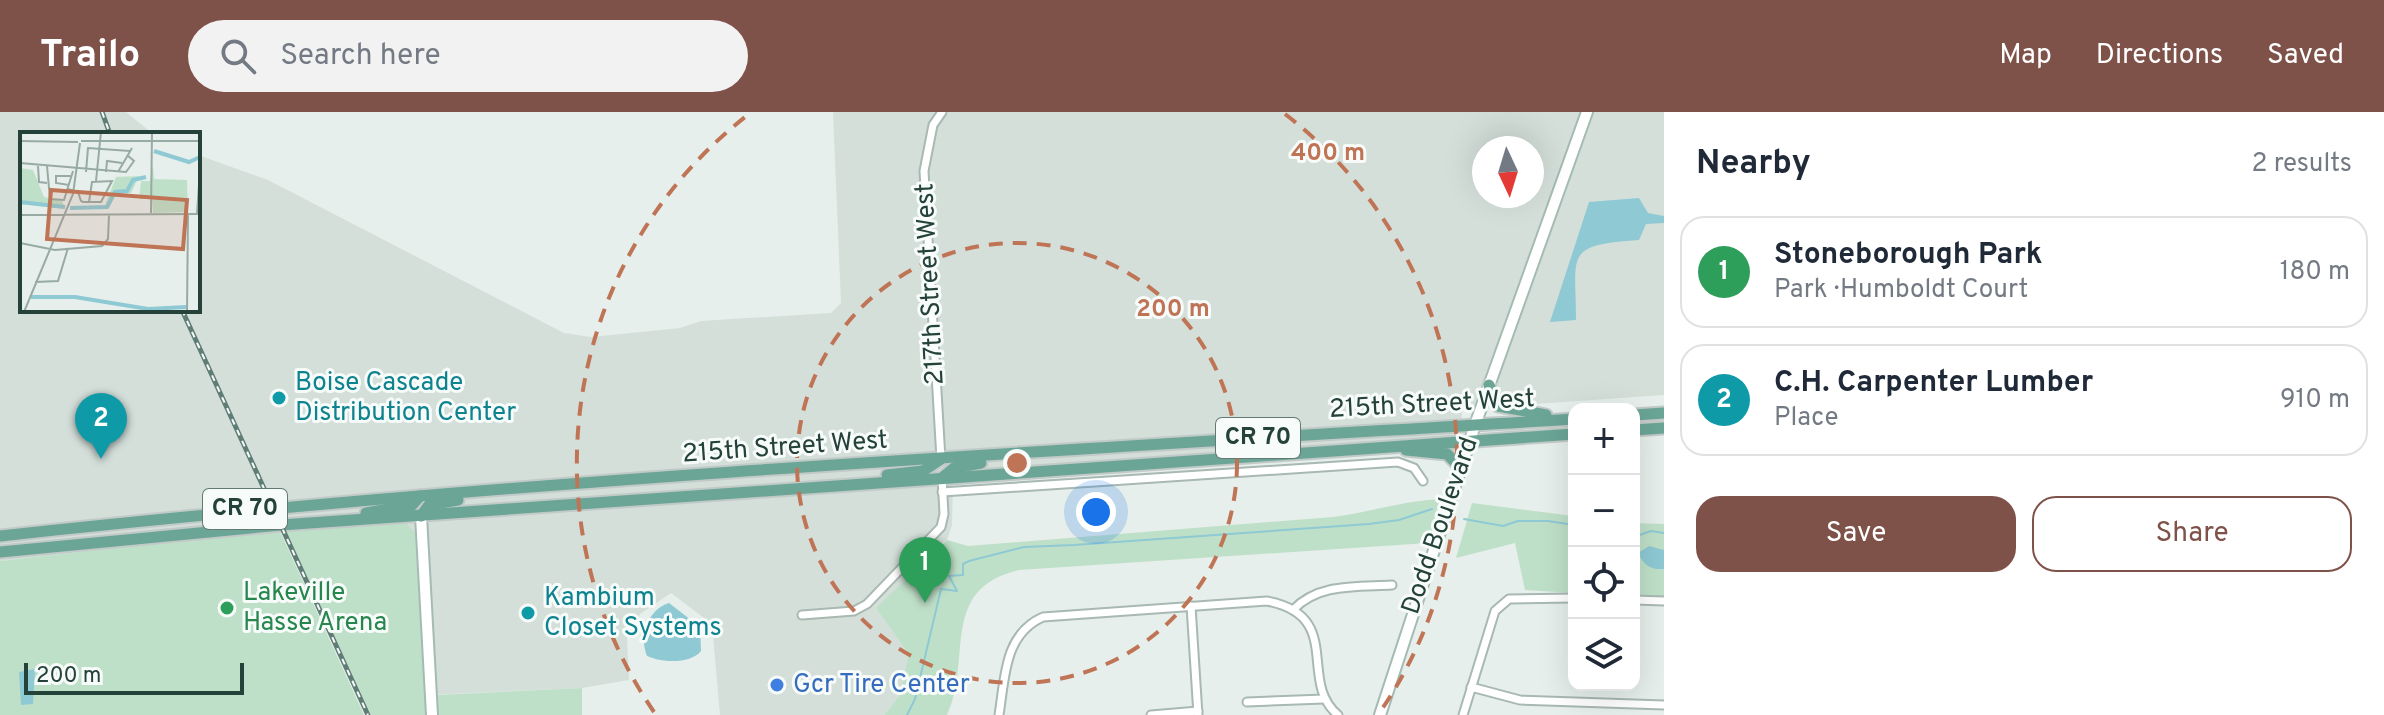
<!DOCTYPE html>
<meta charset="utf-8">
<style>
:root{--surface:#fff;--page:#f2f2f3;--text:#1f2937;--muted:#747a83;--line:#e0e1e3;--accent:#7f5249}
body{margin:0;font-family:Overpass,sans-serif;background:var(--page);color:var(--text)}
.controls{position:absolute;right:24px;bottom:24px;display:grid;overflow:hidden;border-radius:16px;box-shadow:0 8px 32px #0002}
.controls button{width:72px;height:72px;display:grid;place-items:center;padding:0;border:0;border-bottom:2px solid var(--line);background:var(--surface);color:var(--text);font:40px sans-serif}
.compass{position:absolute;left:1472px;top:24px;width:72px;height:72px;border-radius:50%;background:var(--surface);box-shadow:0 8px 32px #0002;rotate:176deg}
.scale{position:absolute;left:24px;bottom:20px;width:220px;box-sizing:border-box;padding-left:8px;border:4px solid #24423a;border-top:0;font-size:22px;line-height:28px;white-space:nowrap;color:#24423a;-webkit-text-stroke:6px #f7fbf9;paint-order:stroke}
.you{position:absolute;left:1096px;top:400px;width:28px;height:28px;margin:-20px;border:6px solid #fff;border-radius:50%;background:#1a73e8;box-shadow:0 0 0 12px #1a73e833}
.badge{display:grid;place-items:center;width:52px;height:52px;border-radius:50%;background:var(--accent);color:#fff;font-size:26px;font-weight:700}
.pin{position:absolute;translate:-50% -66px;filter:drop-shadow(0 2px 4px #0008)}
.pin::after{content:'';position:absolute;top:42px;width:28px;height:24px;background:inherit;clip-path:polygon(0 0,100% 0,50% 100%)}
.list{margin:0;padding:0;list-style:none}
h2{display:flex;justify-content:space-between;align-items:center;height:104px;margin:0;padding:0 32px;font-size:34px}
h2 small{font-size:26px;font-weight:400;color:var(--muted)}
.list li{display:grid;grid-template-columns:52px 1fr auto;gap:24px;align-items:center;box-sizing:border-box;height:112px;margin:0 16px 16px;padding:0 16px;border:2px solid var(--line);border-radius:24px}
.list b{display:block;font-size:30px;white-space:nowrap}
.list p{margin:0;font-size:26px;white-space:nowrap;color:var(--muted)}
.list em{font-size:26px;font-style:normal;color:var(--muted)}
.actions{display:flex;gap:16px;padding:24px 32px}
.actions a{flex:1;padding:18px 0;border:2px solid var(--accent);border-radius:24px;text-align:center;font-size:28px;color:var(--accent)}
.actions .main{background:var(--accent);color:#fff}
.icon{flex:none;width:44px;height:44px;fill:none;stroke:currentColor;stroke-width:2;stroke-linecap:round;stroke-linejoin:round}
.map{position:relative;flex:none;width:1664px;height:603px;overflow:hidden}
header{display:flex;align-items:center;gap:48px;box-sizing:border-box;height:112px;padding:0 40px;background:var(--accent);color:#fff}
header strong{font-size:38px}
nav{display:flex;gap:44px;margin-inline-start:auto;font-size:28px}
.search{width:560px;height:72px;background:var(--page);display:flex;align-items:center;gap:20px;box-sizing:border-box;padding:0 28px;border-radius:44px;color:var(--muted);font-size:30px}
main{display:flex}
aside{flex:1;background:var(--surface)}
.map>svg:first-child{display:block}
</style>
<header>
<strong>Trailo</strong>
<div class="search"><svg class="icon" aria-label="search" viewBox="0 0 24 24"><circle cx="10" cy="10" r="6"/><path d="M15 15l6 6"/></svg>Search here</div>
<nav><a>Map</a><a>Directions</a><a>Saved</a></nav>
</header>
<main>
<div class="map">
<svg width="1664" height="603" viewBox="0 0 1664 603">
<rect width="100%" height="100%" fill="#e6efeb"/>
<path fill="#d4dfda" fill-rule="evenodd" d="M 0,0 L 126,0 L 153,22 L 22,22 L 22,198 L 198,198 L 198,43 L 268,68 L 564,221 L 591,225 L 680,216 L 701,209 L 831,201 L 841,191 L 833,0 L 1664,0 L 1664,283 L 1462,297 L 1461,336 L 953,370 L 952,413 L 947,428 L 943,430 L 900,583 L 884,603 L 720,603 L 712,512 L 671,481 L 640,502 L 627,526 L 629,568 L 582,576 L 425,583 L 415,421 L 285,417 L 0,449 ZM 1484,36 L 1532,36 L 1532,84 L 1484,84 Z"/>
<g fill="#bfe0c8">
<path d="M 1444,387 L 1428,431 L 1019,458 C 938,477 973,547 947,603 L 884,603 L 900,583 L 909,542 L 876,496 L 947,428 L 968,434 L 1333,405 C 1371,400 1406,388 1444,387 Z"/>
<path d="M 1472,391 L 1574,404 L 1574,481 L 1525,478 L 1515,431 L 1456,446 Z"/>
<path d="M 405,410 L 415,421 L 426,603 L 371,603 L 285,417 Z"/>
<path d="M 1634,411 L 1664,412 L 1664,486 L 1634,485 Z"/>
<path d="M 279,417 L 364,603 L 0,603 L 0,449 Z"/>
<path d="M 582,576 L 582,603 L 438,603 L 436,583 Z"/>
</g>
<g fill="#8ec9d4">
<path d="M 1639,86 L 1648,101 L 1664,104 L 1664,111 L 1646,112 L 1639,128 C 1563,133 1576,142 1576,208 L 1550,210 L 1589,90 Z"/>
<path d="M 1649,434 L 1664,438 L 1664,457 C 1650,458 1644,453 1638,441 Z"/>
<path d="M 669,491 L 700,515 L 701,539 C 691,552 662,551 647,544 C 639,525 647,498 669,491 Z"/>
<path d="M 35,557 L 33,592 L 21,593 L 19,560 Z"/>
</g>
<g fill="none" stroke-linecap="round" stroke-linejoin="round">
<g stroke="#8ec9d4" stroke-width="2">
<path d="M 1464,407 L 1503,414 L 1518,409 L 1548,409 L 1574,413"/>
<path d="M 1634,425 L 1651,419 L 1664,421"/>
<path d="M 907,603 L 915,587 L 941,477 L 957,479 L 949,464 L 963,463 L 963,452 L 969,449 L 1024,435 L 1074,433 L 1369,412 L 1399,408 L 1432,397"/>
</g>
<g stroke="#a8b8b2" stroke-width="11">
<g id="street">
<path d="M 941,347 L 924,59 L 933,13 L 942,0"/>
<path d="M 942,380 L 1398,350 L 1414,356 L 1423,369"/>
<path d="M 1634,488 L 1664,489"/>
<path d="M 1191,494 L 1198,603"/>
<path d="M 1293,498 C 1318,471 1357,475 1392,473"/>
<path d="M 802,503 L 854,499 L 867,492 L 941,415 L 944,402 L 942,366"/>
<path d="M 1471,575 L 1520,588 L 1664,593"/>
<path d="M 1247,590 L 1324,587"/>
<path d="M 999,603 C 1005,566 1004,522 1043,505 L 1267,489 C 1345,504 1297,569 1338,603"/>
<path d="M 1151,603 L 1198,599"/>
<path d="M 1463,603 L 1495,499 L 1509,487 L 1574,486"/>
</g>
</g>
<g stroke="#a4bbb3" stroke-width="14">
<g id="secondary">
<path d="M 421,404 L 432,603"/>
<path d="M 1380,603 L 1475,313 L 1587,0"/>
</g>
</g>
<g stroke="#c2cac8" stroke-width="15">
<g id="primary">
<path d="M 1489,273 L 1498,294 L 1546,303"/>
<path d="M 1634,303 L 1664,301"/>
<path d="M 1634,318 L 1664,316"/>
<path d="M 1406,338 L 1447,342 L 1461,356"/>
<path d="M 887,363 L 923,359 L 941,347"/>
<path d="M 942,366 L 954,356 L 981,351"/>
<path d="M 366,401 L 412,393 L 420,384"/>
<path d="M 421,404 L 429,393 L 458,388"/>
<path d="M 0,424 C 523,367 1049,339 1574,307"/>
<path d="M 0,440 L 281,413 L 1574,322"/>
</g>
</g>
<use href="#street" stroke="#fff" stroke-width="7"/>
<use href="#secondary" stroke="#fff" stroke-width="10"/>
<use href="#primary" stroke="#6aa596" stroke-width="11"/>
<g stroke="#5f7d75" stroke-width="5">
<g id="rail">
<path d="M 102,0 L 110,22"/>
<path d="M 182,198 L 368,603"/>
</g>
</g>
<use href="#rail" stroke="#f7fbf9" stroke-width="2" stroke-dasharray="6" stroke-linecap="butt"/>
</g>
<g fill="none" stroke="#c07456" stroke-width="4" stroke-dasharray="14 10">
<circle cx="1017" cy="351" r="220"/>
<path d="M654 600A440 440 0 0 1 749 2M1285 2A440 440 0 0 1 1380 600"/>
</g>
<g fill="#0f9aa8" stroke="#f7fbf9" stroke-width="3">
<circle cx="279" cy="286" r="8"/>
<circle cx="528" cy="501" r="8"/>
</g>
<circle fill="#2e9e5b" stroke="#f7fbf9" stroke-width="3" cx="227" cy="496" r="8"/>
<circle fill="#3f7fe0" stroke="#f7fbf9" stroke-width="3" cx="777" cy="573" r="8"/>
<g text-anchor="middle" dominant-baseline="central" stroke-width="6" stroke-linejoin="round" paint-order="stroke">
<g fill="#f7fbf9" stroke="#637a73" stroke-width="2">
<rect x="1216" y="306" width="84" height="40" rx="6"/>
<rect x="203" y="377" width="84" height="40" rx="6"/>
</g>
<g font-size="24" font-weight="bold" fill="#24423a">
<text x="1258" y="326">CR 70</text>
<text x="245" y="397">CR 70</text>
</g>
<g font-size="26" fill="#24423a" stroke="#f7fbf9">
<text transform="translate(931 172) rotate(-93)">217th Street West</text>
<text transform="translate(1432 293) rotate(-3)">215th Street West</text>
<text transform="translate(785 336) rotate(-4)">215th Street West</text>
<text transform="translate(1441 414) rotate(-71)">Dodd Boulevard</text>
</g>
<g font-size="26" fill="#0d838f" stroke="#f7fbf9" text-anchor="start">
<text x="295" y="271">Boise Cascade<tspan x="295" dy="30">Distribution Center</tspan></text>
<text x="544" y="486">Kambium<tspan x="544" dy="30">Closet Systems</tspan></text>
</g>
<g font-size="26" fill="#27864d" stroke="#f7fbf9" text-anchor="start">
<text x="243" y="481">Lakeville<tspan x="243" dy="30">Hasse Arena</tspan></text>
</g>
<g font-size="26" fill="#366cbe" stroke="#f7fbf9" text-anchor="start">
<text x="793" y="573">Gcr Tire Center</text>
</g>
</g>
<g transform="translate(20 20)">
<rect width="180" height="180" fill="#e6efeb"/>
<path d="M 133,34 L 134,47 L 167,48 L 168,80 L 133,81 L 132,67 L 119,67 L 121,49 L 130,49 ZM 0,36 L 13,38 L 24,65 L 42,69 L 45,77 L 0,72 ZM 119,44 L 111,61 L 96,62 L 89,76 L 48,77 L 85,73 L 96,45 Z" fill="#bfe0c8"/>
<path fill="none" stroke="#8ec9d4" stroke-width="4" d="M 134,19 L 169,30 L 180,25M 0,70 L 45,75M 50,76 L 87,75 L 95,60 L 107,59 L 113,48 L 126,45M 11,165 L 55,165 L 128,177 L 166,175"/>
<path fill="none" stroke="#98aaa4" stroke-width="2" d="M 0,9 L 58,10M 61,9 L 180,9M 0,31 L 106,40 L 114,29 L 107,23M 18,34 L 19,50 L 27,51M 27,34 L 30,67 L 44,68 L 53,39M 66,40 L 68,16 L 110,19M 86,40 L 87,29 L 102,31M 98,40 L 112,16M 76,49 L 81,0M 49,53 L 36,51 L 36,44 L 51,44M 48,57 L 58,60 L 61,69 L 63,70 L 81,70 L 92,49 L 72,50 L 69,70M 131,81 L 132,0M 177,81 L 180,39M 0,83 L 180,82M 0,111 L 35,118 L 82,114 L 88,107 L 89,83M 15,150 L 38,149 L 48,116M 4,180 L 53,62 L 60,11M 167,180 L 168,82"/>
<path fill="#c07456" fill-opacity="0.15" stroke="#c07456" stroke-width="4" d="M 31,58 L 167,68 L 163,117 L 27,107 Z"/>
<rect width="180" height="180" fill="none" stroke="#24423a" stroke-width="4"/>
</g>
<circle cx="1017" cy="351" r="12" fill="#c07456" stroke="#f7fbf9" stroke-width="4"/>
<g font-size="24" text-anchor="middle" font-weight="bold" fill="#c07456" stroke="#f7fbf9" stroke-width="6" stroke-linejoin="round" paint-order="stroke">
<text x="1328" y="48">400 m</text>
<text x="1173" y="204">200 m</text>
</g>
</svg>
<div class="controls">
<button>+</button>
<button>−</button>
<button><svg class="icon" aria-label="locate" viewBox="0 0 24 24"><circle cx="12" cy="12" r="6"/><path d="M12 2v4M12 18v4M2 12h4M18 12h4"/></svg></button>
<button><svg class="icon" aria-label="layers" viewBox="0 0 24 24"><path d="M12 4l9 5-9 5-9-5zM3 14l9 5 9-5"/></svg></button>
</div>
<svg class="compass" viewBox="-18 -18 36 36"><path d="M0-13l5 13h-10z" fill="#e53935"/><path d="M0 13l5-13h-10z" fill="#747a83"/></svg>
<div class="scale">200 m</div>
<div class="you"></div>
<div class="pin badge" style="left:925px;top:491px;background:#2e9e5b">1</div>
<div class="pin badge" style="left:101px;top:347px;background:#0f9aa8">2</div>
</div>
<aside>
<h2>Nearby<small>2 results</small></h2>
<ul class="list">
<li><span class="badge" style="background:#2e9e5b">1</span><div><b>Stoneborough Park</b><p>Park · Humboldt Court</p></div><em>180 m</em></li>
<li><span class="badge" style="background:#0f9aa8">2</span><div><b>C.H. Carpenter Lumber</b><p>Place</p></div><em>910 m</em></li>
</ul>
<div class="actions"><a class="main">Save</a><a>Share</a></div>
</aside>
</main>
